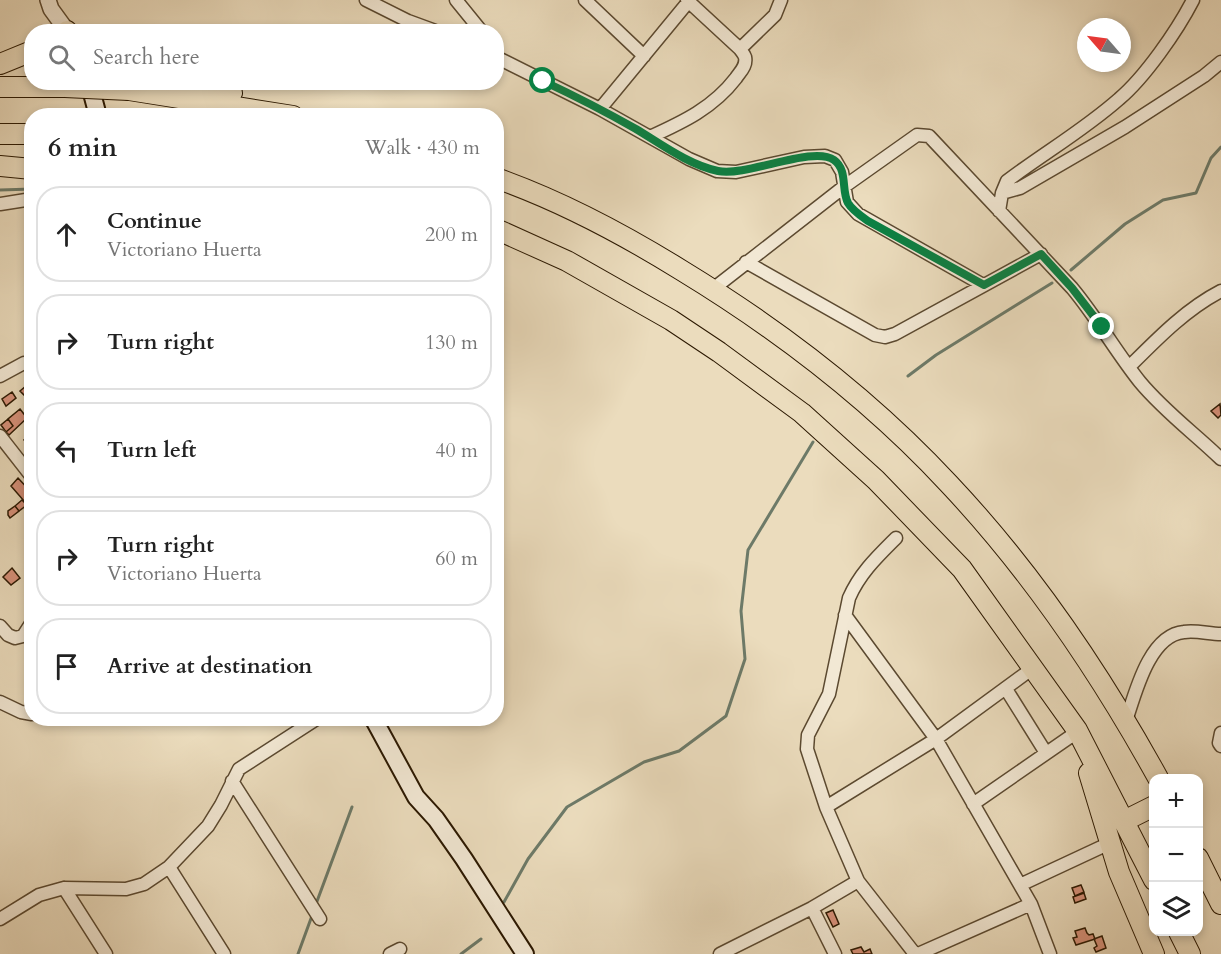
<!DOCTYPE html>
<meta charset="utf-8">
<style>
body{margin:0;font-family:Cardo,serif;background:#f6f6f6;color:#222}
.controls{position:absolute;right:18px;bottom:18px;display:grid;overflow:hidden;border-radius:12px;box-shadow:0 3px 9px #0003}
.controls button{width:54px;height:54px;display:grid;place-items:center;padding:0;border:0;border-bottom:2px solid #e0e0e0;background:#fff;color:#222;font:30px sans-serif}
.compass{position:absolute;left:1077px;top:18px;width:54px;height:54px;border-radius:50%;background:#fff;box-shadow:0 3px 9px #0003;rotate:298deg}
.stop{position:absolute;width:18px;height:18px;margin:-14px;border:4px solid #0b8043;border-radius:50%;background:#fff}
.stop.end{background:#0b8043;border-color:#fff;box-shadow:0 2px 6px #0008}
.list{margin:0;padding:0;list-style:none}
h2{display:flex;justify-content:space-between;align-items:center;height:78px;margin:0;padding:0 24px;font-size:26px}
h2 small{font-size:20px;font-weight:400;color:#767676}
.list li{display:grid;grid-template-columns:39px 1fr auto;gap:18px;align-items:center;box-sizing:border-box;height:96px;margin:0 12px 12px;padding:0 12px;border:2px solid #e0e0e0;border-radius:24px}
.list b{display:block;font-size:22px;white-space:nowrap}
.list p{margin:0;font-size:20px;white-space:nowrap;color:#767676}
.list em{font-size:20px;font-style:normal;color:#767676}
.icon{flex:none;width:33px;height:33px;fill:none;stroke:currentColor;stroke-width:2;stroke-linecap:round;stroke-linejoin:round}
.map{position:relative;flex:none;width:1221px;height:954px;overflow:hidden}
.search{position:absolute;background:#fff;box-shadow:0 3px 9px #0003;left:24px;top:24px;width:480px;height:66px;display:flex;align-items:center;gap:15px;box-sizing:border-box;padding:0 21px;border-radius:24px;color:#767676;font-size:22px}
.panel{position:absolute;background:#fff;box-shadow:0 3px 9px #0003;left:24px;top:108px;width:480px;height:618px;border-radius:24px}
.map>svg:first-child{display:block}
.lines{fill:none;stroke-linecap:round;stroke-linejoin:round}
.stream{stroke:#6d7a68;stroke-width:3}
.building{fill:#d9927b;stroke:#2b1801;stroke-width:1.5}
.minor-casing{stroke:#5b4930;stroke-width:15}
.tertiary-casing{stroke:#5b4930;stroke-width:18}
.secondary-casing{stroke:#2b1801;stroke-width:20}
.trunk-casing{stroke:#2b1801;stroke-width:22}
.minor{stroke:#f2e8d4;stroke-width:12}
.tertiary{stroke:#f2e8d4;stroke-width:15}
.secondary{stroke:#f2e8d4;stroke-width:16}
.trunk{stroke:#ebdcbd;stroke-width:20}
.trunk-bridge-casing{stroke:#2b1801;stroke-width:22;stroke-linecap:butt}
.trunk-bridge{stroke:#ebdcbd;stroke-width:20}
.route{stroke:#0b8043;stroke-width:8}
</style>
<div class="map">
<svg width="1221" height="954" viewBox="0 0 1221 954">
<rect width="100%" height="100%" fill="#ebdcbd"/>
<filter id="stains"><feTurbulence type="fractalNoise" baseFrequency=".00333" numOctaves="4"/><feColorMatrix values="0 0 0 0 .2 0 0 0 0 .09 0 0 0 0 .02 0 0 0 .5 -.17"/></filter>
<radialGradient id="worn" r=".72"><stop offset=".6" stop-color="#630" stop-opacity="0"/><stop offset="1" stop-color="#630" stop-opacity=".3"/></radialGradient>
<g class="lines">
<!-- stream -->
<path class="stream" d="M0,190L32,189
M1071,270L1125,224L1163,200L1196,193L1211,158L1221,147
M908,376L936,355L1052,283
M504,902L528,859L567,807L644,762L679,751L726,716L745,659L741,611L748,550L813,442
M316,904L352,807
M298,954L313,913
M461,954L481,939"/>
</g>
<!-- building -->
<path class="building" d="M26,386L32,392V396L28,399L20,391Z
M12,392L16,398L6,406L2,399Z
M1220,404L1221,415L1218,418L1211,411Z
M20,409L27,418L9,435L6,432L13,426L8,419Z
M8,419L13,426L6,432L1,425Z
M32,434V449H31L24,440Z
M18,478L32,493L24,501L11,486Z
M22,500L27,505L19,511L15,506Z
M15,506L19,511L10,518L8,515V511Z
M12,568L20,578L11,585L3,577Z
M1081,885L1084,892L1075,896L1072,888Z
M1084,893L1086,899L1075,903L1073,897Z
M833,910L839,924L833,927L826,913Z
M1085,928L1087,933L1089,935L1093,934L1095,939L1076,945L1073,938L1077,937L1075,931Z
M1102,936L1106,948L1096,952L1094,948L1097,946L1094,939Z
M861,947L864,952L870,949L872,954H853L851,950Z"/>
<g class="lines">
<!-- minor casing -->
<g class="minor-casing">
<path id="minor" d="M366,0L408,21L438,32
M456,0L482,32
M585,0L644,56
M740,49L775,15L781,0
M496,57L600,109L689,159L717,171L736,172L804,157L825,156L835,160L842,172L847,202L858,214L983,285
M600,109L689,1
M650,137C683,122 713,108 736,78C740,72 747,66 745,57C744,54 742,52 740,49L687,0
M1002,193L1020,188L1125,127L1204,76L1221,62
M0,204L32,199
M999,211L1002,193L1007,181C1044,153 1084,130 1119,99C1145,77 1177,31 1193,0
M746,262L875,335L885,337L895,334L1041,254
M713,289L845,186L917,135L929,136L1072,288C1097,318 1116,352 1140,382C1164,411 1194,433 1221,459
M1129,367C1157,339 1186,309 1221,291
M0,376L24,363L32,364
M0,436L32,477
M845,615L936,739L1031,904L1050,954
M0,626L8,635L15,638L23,636L32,622
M1006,689L1046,753
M0,702L21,712L32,714
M1126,721C1135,694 1149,635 1184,632C1196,630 1209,634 1221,634
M1221,733L1219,743L1221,746
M232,781L320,919
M973,804L1077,732
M826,807L936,739L1033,668
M169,867L224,954
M858,881L826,807L807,749L808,735L829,694L849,598C860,573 877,557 896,538
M1020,885L1110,843
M64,888L106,954
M812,908L835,954
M0,919L39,895L64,888L126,889L144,884L169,867L208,826L221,805L239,769L318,718
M390,954L400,949
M720,954L812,908L858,881L915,954
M918,954L1031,904"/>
</g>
<!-- tertiary casing -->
<g class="tertiary-casing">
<path id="tertiary" d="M48,0L51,9L67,31"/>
</g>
<!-- secondary casing -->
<g class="secondary-casing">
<path id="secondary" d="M89,82L98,116
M373,718L416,797L436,819L464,859L525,954"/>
</g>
<!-- trunk casing -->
<g class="trunk-casing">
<path id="trunk" d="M66,32L67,31
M0,64L32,51
M186,82L232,93
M0,87H65
M129,90L293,116
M0,134H32
M0,166L32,169
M496,178C561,201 623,234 681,270C778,329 872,401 949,484C1032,572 1100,673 1158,778
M496,229L567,261L671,320L719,352L802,413L876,480L962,569L1077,730L1154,880
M1089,773L1119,872L1154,954
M1124,821L1154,806
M1198,858L1221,904
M1179,932L1190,954"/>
</g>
<!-- minor -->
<use href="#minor" class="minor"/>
<!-- tertiary -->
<use href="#tertiary" class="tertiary"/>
<!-- secondary -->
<use href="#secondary" class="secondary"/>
<!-- trunk -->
<use href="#trunk" class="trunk"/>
<!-- trunk-bridge casing -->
<g class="trunk-bridge-casing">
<path id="trunk-bridge" d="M65,87L129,90"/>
</g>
<!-- trunk-bridge -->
<use href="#trunk-bridge" class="trunk-bridge"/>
</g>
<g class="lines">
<!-- route -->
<path class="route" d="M543,81C575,96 606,112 636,129C661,144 689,165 718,171C747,177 813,145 834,160C848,170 841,190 848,203C852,210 861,216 868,221L984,285L1041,254L1072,288L1102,327"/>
</g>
<rect width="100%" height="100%" filter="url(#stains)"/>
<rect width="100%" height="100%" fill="url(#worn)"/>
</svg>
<div class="controls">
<button>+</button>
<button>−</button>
<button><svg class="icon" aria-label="layers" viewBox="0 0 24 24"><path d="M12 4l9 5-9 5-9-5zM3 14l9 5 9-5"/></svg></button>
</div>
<svg class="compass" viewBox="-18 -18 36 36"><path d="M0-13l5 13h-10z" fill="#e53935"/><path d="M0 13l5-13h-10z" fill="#767676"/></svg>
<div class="stop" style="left:543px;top:81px"></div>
<div class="stop end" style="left:1102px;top:327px"></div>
<div class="search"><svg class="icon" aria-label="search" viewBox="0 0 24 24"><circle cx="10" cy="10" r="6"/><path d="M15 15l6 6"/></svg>Search here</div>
<section class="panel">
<h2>6 min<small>Walk · 430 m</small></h2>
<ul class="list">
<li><svg class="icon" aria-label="ahead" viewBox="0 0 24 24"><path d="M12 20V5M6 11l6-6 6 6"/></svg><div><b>Continue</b><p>Victoriano Huerta</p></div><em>200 m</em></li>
<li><svg class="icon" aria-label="right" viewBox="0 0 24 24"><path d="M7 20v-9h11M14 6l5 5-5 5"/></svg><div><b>Turn right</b></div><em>130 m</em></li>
<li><svg class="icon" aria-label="left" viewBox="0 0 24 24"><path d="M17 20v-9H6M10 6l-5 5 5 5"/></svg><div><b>Turn left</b></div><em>40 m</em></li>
<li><svg class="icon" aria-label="right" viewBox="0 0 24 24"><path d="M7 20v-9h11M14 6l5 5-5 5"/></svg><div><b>Turn right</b><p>Victoriano Huerta</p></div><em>60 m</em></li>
<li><svg class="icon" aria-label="arrive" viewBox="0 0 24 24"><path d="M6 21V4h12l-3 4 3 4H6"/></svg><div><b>Arrive at destination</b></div></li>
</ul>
</section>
</div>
